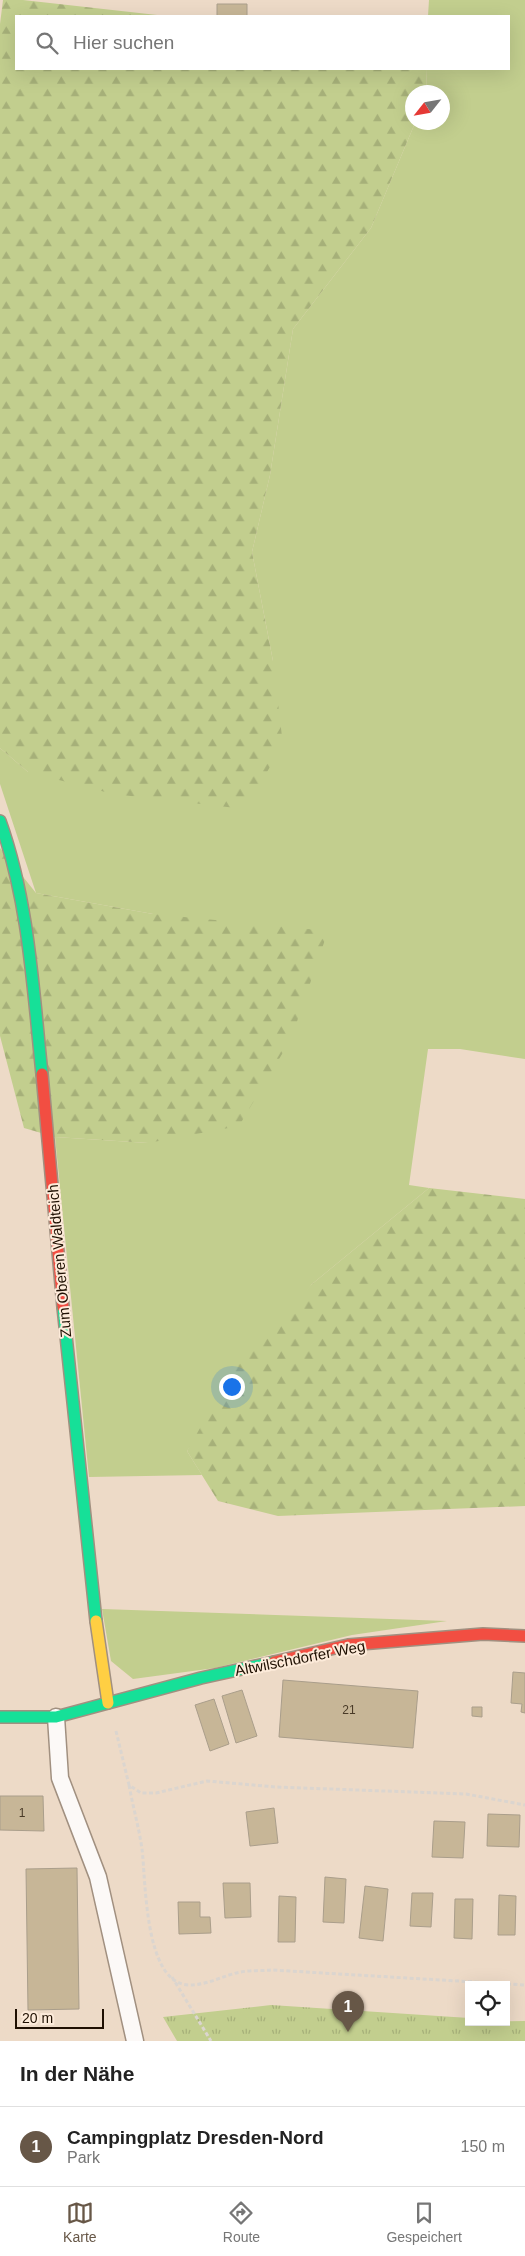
<!DOCTYPE html>
<html lang="de">
<meta charset="utf-8">
<style>
body{margin:0;font-family:Helvetica,sans-serif;background:#f2f2f2;color:#222}
.controls{position:absolute;right:15px;bottom:15px;display:grid;overflow:hidden;border-radius:0px;box-shadow:0 5px 20px #0002}
.controls button{width:45px;height:45px;display:grid;place-items:center;padding:0;border:0;border-bottom:1px solid #e0e0e0;background:#fff;color:#222;font:25px sans-serif}
.compass{position:absolute;left:405px;top:85px;width:45px;height:45px;border-radius:50%;background:#fff;box-shadow:0 5px 20px #0002;rotate:239deg}
.scale{position:absolute;left:15px;bottom:12px;width:89px;box-sizing:border-box;padding-left:5px;border:2px solid #1f1002;border-top:0;font-size:14px;line-height:18px;white-space:nowrap;color:#1f1002;-webkit-text-stroke:4px #fdebda;paint-order:stroke}
.you{position:absolute;left:231px;top:1386px;width:18px;height:18px;margin:-12px;border:4px solid #fff;border-radius:50%;background:#1a73e8;box-shadow:0 0 0 8px #1a73e833}
.badge{display:grid;place-items:center;width:32px;height:32px;border-radius:50%;background:#675747;color:#fff;font-size:16px;font-weight:700}
.pin{position:absolute;translate:-50% -41px;filter:drop-shadow(0 1px 2px #0008)}
.pin::after{content:'';position:absolute;top:26px;width:18px;height:15px;background:inherit;clip-path:polygon(0 0,100% 0,50% 100%)}
.list{margin:0;padding:0;list-style:none}
h2{display:flex;justify-content:space-between;align-items:center;height:65px;margin:0;padding:0 20px;font-size:21px}
h2 small{font-size:16px;font-weight:400;color:#767676}
.list li{display:grid;grid-template-columns:32px 1fr auto;gap:15px;align-items:center;box-sizing:border-box;height:80px;padding:0 20px;border-top:1px solid #e0e0e0}
.list b{display:block;font-size:19px;white-space:nowrap}
.list p{margin:0;font-size:16px;white-space:nowrap;color:#767676}
.list em{font-size:16px;font-style:normal;color:#767676}
.icon{flex:none;width:28px;height:28px;fill:none;stroke:currentColor;stroke-width:2;stroke-linecap:round;stroke-linejoin:round}
.map{position:relative;flex:none;width:525px;height:2041px;overflow:hidden}
.search{position:absolute;background:#fff;box-shadow:0 5px 20px #0002;left:15px;right:15px;top:15px;height:55px;display:flex;align-items:center;gap:12px;box-sizing:border-box;padding:0 18px;border-radius:0px;color:#767676;font-size:19px}
.sheet{height:145px;background:#fff}
nav{display:flex;justify-content:space-around;align-items:center;box-sizing:border-box;height:70px;border-top:1px solid #e0e0e0;background:#fff;font-size:14px;color:#767676}
nav a{display:grid;justify-items:center;gap:2px}
nav .on{color:#675747}
.map>svg:first-child{display:block}
.grass{fill:#c2ce8e}
.forest{fill:url(#forest-firs)}
.park{fill:url(#park-tufts)}
.building{fill:#c7b697;stroke:#aa9e8b}
.lines{fill:none;stroke-linecap:round;stroke-linejoin:round}
.lane-casing{stroke:#a19080;stroke-width:19}
.fast-casing{stroke:#a19080;stroke-width:14}
.slow-casing{stroke:#a19080;stroke-width:14}
.jam-casing{stroke:#a19080;stroke-width:14}
.path{stroke:#dbd5cf;stroke-width:3;stroke-dasharray:4 2.5;stroke-linecap:butt}
.lane{stroke:#fcf9f7;stroke-width:16}
.fast{stroke:#16e098;stroke-width:11}
.slow{stroke:#ffcf43;stroke-width:11}
.jam{stroke:#f24e42;stroke-width:11}
.labels{text-anchor:middle;dominant-baseline:central;stroke-width:4;stroke-linejoin:round;paint-order:stroke}
.number-label{font-size:12px;fill:#493a27}
.street-label{font-size:15px;fill:#1f1002;stroke:#fdebda}
</style>
<div class="map">
<svg width="525" height="2041" viewBox="0 0 525 2041">
<defs>
<pattern id="forest-firs" width="22" height="20" patternUnits="userSpaceOnUse" patternTransform="scale(1.25)"><rect width="22" height="20" fill="#c2ce8e"/><path d="M5 1l3.5 6h-7zM16 11l3.5 6h-7z" fill="#a6b079"/></pattern>
<pattern id="park-tufts" width="24" height="20" patternUnits="userSpaceOnUse" patternTransform="scale(1.25)"><rect width="24" height="20" fill="#c2ce8e"/><path d="M3 7l-1-3M5 7V3M7 7l1-3M15 17l-1-3M17 17v-4M19 17l1-3" fill="none" stroke="#a6b079"/></pattern>
</defs>
<rect width="100%" height="100%" fill="#eddac7"/>
<!-- grass -->
<path class="grass" d="M429,0H525V1059L460,1049H428L409,1185L429,1188L312,1284L187,1451L202,1475L89,1477L55,1137L148,1143L153,914L36,893L0,784V748L28,772L273,661L252,552L270,475L293,329L371,228L415,123L442,122V92H427L426,69H509V16H428Z
M102,1609L447,1621L352,1635L215,1668L133,1679L111,1661Z"/>
<!-- forest -->
<path class="forest" d="M3,0H23L166,16H16V69H426L427,92H412V122L415,123L371,228L293,329L270,475L252,552L273,661L283,745L245,809L113,794L28,772L0,748V24Z
M0,848L36,893L153,914L328,931L291,1039L239,1126L148,1143L55,1137L24,1128L0,1036Z
M429,1188L525,1199V1506L278,1516L218,1501L187,1451L233,1370L312,1284Z"/>
<!-- park -->
<path class="park" d="M271,2005L469,2018V2022L525,2021V2041H177L163,2017Z"/>
<!-- building -->
<path class="building" d="M217,4H247V16H217Z
M513,1672L525,1673V1713L521,1712L522,1704L511,1703Z
M283,1680L418,1691L413,1748L279,1737Z
M242,1690L257,1736L236,1743L222,1696Z
M214,1699L229,1744L210,1751L195,1705Z
M472,1707H482V1717L472,1716Z
M0,1796H43L44,1831L0,1830Z
M274,1808L278,1843L250,1846L246,1812Z
M488,1814L520,1815L519,1847L487,1846Z
M434,1821L465,1822L463,1858L432,1857Z
M77,1868L79,2009L28,2010L26,1869Z
M325,1877L346,1879L344,1923L323,1922Z
M223,1883H250L251,1917L225,1918Z
M365,1886L388,1889L383,1941L359,1938Z
M412,1893H433L431,1927L410,1926Z
M499,1895L516,1896L515,1935H498Z
M279,1896L296,1897L295,1942H278Z
M455,1899H473L472,1939L454,1938Z
M178,1902H200V1917H210L211,1933L179,1934Z"/>
<g class="lines">
<!-- lane casing -->
<g class="lane-casing">
<path id="lane" d="M56,1717L60,1778L98,1877L135,2041"/>
</g>
<!-- fast casing -->
<g class="fast-casing">
<path id="fast" d="M0,821C29,902 33,989 42,1074
M63,1307L96,1621
M0,1717H56L201,1678L274,1662"/>
</g>
<!-- slow casing -->
<g class="slow-casing">
<path id="slow" d="M96,1621L108,1703"/>
</g>
<!-- jam casing -->
<g class="jam-casing">
<path id="jam" d="M42,1074L63,1307
M274,1662L348,1645L483,1634L525,1636"/>
</g>
<!-- path -->
<path class="path" d="M116,1731L129,1785L141,1793H156L207,1781L276,1787L466,1794L525,1805
M129,1785C133,1807 139,1828 142,1849C146,1881 144,1984 189,1985C208,1985 224,1975 241,1972C251,1970 262,1971 272,1970L525,1985
M172,1977L211,2041"/>
<!-- lane -->
<use href="#lane" class="lane"/>
<!-- fast -->
<use href="#fast" class="fast"/>
<!-- slow -->
<use href="#slow" class="slow"/>
<!-- jam -->
<use href="#jam" class="jam"/>
</g>
<g class="labels">
<!-- number labels -->
<g class="number-label">
<text x="349" y="1710">21</text>
<text x="22" y="1813">1</text>
</g>
<!-- street labels -->
<g class="street-label">
<text transform="translate(59 1261) rotate(-95)">Zum Oberen Waldteich</text>
<text transform="translate(300 1658) rotate(-11)">Altwilschdorfer Weg</text>
</g>
</g>
</svg>
<div class="controls">
<button><svg class="icon" aria-label="locate" viewBox="0 0 24 24"><circle cx="12" cy="12" r="6"/><path d="M12 2v4M12 18v4M2 12h4M18 12h4"/></svg></button>
</div>
<svg class="compass" viewBox="-18 -18 36 36"><path d="M0-13l5 13h-10z" fill="#e53935"/><path d="M0 13l5-13h-10z" fill="#767676"/></svg>
<div class="scale">20 m</div>
<div class="you"></div>
<div class="pin badge" style="left:348px;top:2032px">1</div>
<div class="search"><svg class="icon" aria-label="search" viewBox="0 0 24 24"><circle cx="10" cy="10" r="6"/><path d="M15 15l6 6"/></svg>Hier suchen</div>
</div>
<section class="sheet">
<h2>In der Nähe<small></small></h2>
<ul class="list">
<li><span class="badge">1</span><div><b>Campingplatz Dresden-Nord</b><p>Park</p></div><em>150 m</em></li>
</ul>
</section>
<nav>
<a class="on"><svg class="icon" aria-label="map" viewBox="0 0 24 24"><path d="M3 6l6-2 6 2 6-2v14l-6 2-6-2-6 2zM9 4v14M15 6v14"/></svg>Karte</a>
<a><svg class="icon" aria-label="directions" viewBox="0 0 24 24"><path d="M12 3l9 9-9 9-9-9zM9 14v-3h6M13 9l2 2-2 2"/></svg>Route</a>
<a><svg class="icon" aria-label="saved" viewBox="0 0 24 24"><path d="M7 4h10v16l-5-4-5 4z"/></svg>Gespeichert</a>
</nav>
